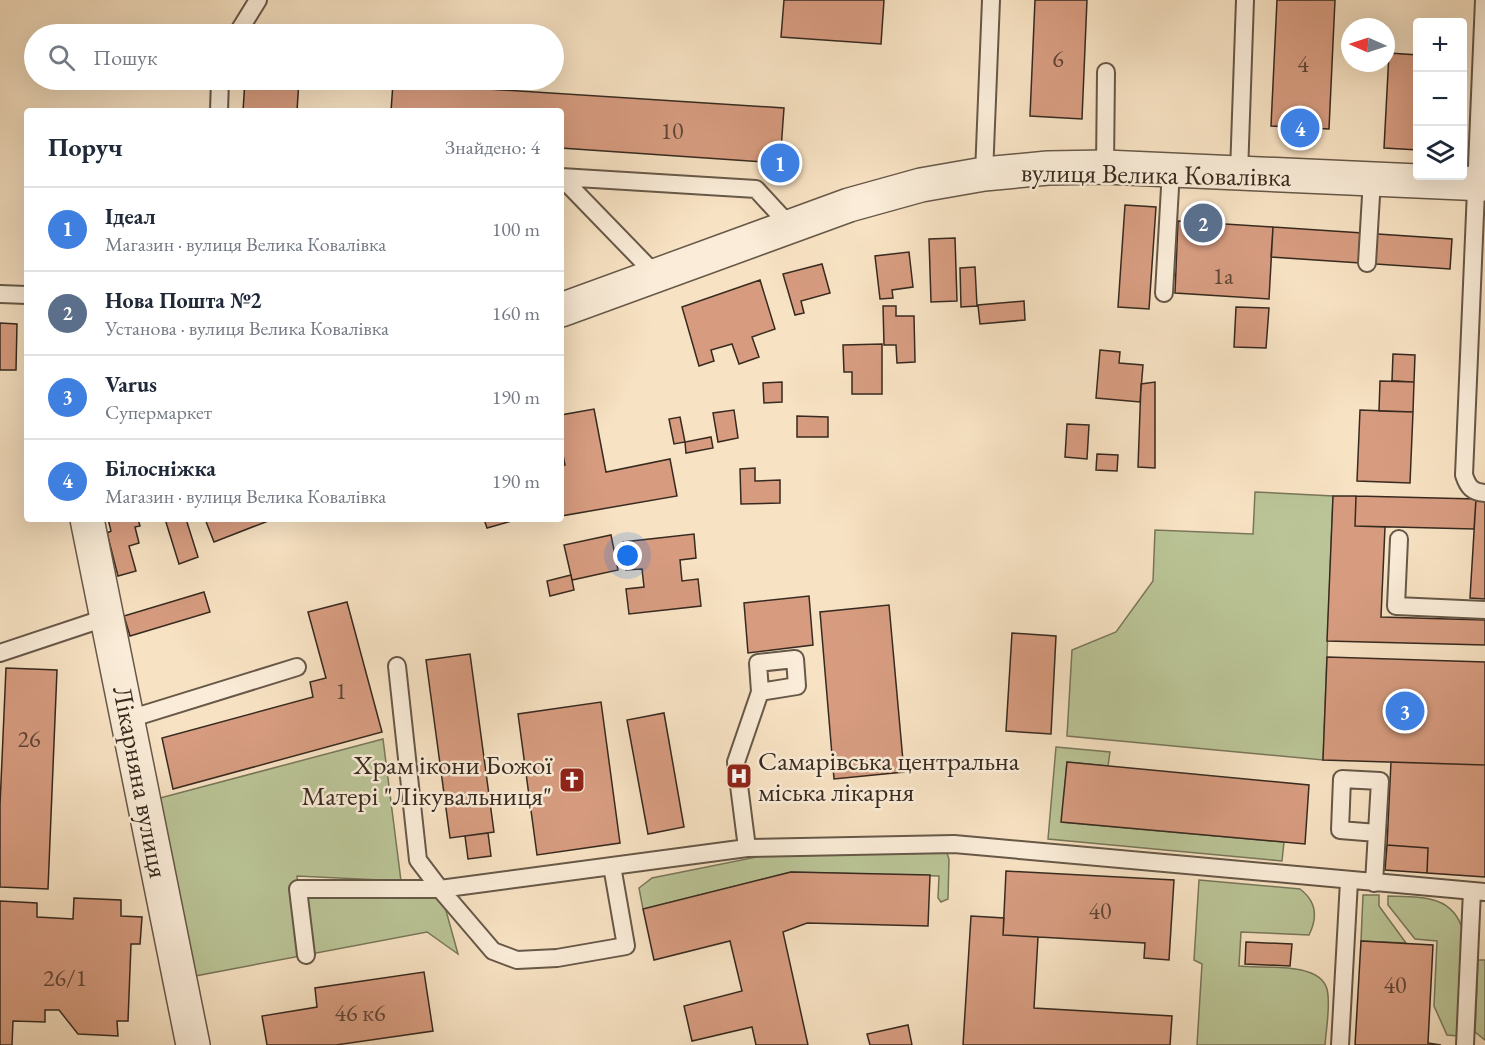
<!DOCTYPE html>
<html lang="uk">
<meta charset="utf-8">
<style>
body{margin:0;font-family:"EB Garamond",serif;background:#f6f6f7;color:#1f2937}
.controls{position:absolute;right:18px;top:18px;display:grid;overflow:hidden;border-radius:6px;box-shadow:0 6px 24px #0002}
.controls button{width:54px;height:54px;display:grid;place-items:center;padding:0;border:0;border-bottom:2px solid #e0e1e3;background:#fff;color:#1f2937;font:30px sans-serif}
.compass{position:absolute;left:1341px;top:18px;width:54px;height:54px;border-radius:50%;background:#fff;box-shadow:0 6px 24px #0002;rotate:273deg}
.you{position:absolute;left:628px;top:556px;width:21px;height:21px;margin:-15px;border:4px solid #fff;border-radius:50%;background:#1a73e8;box-shadow:0 0 0 9px #1a73e833}
.badge{display:grid;place-items:center;width:39px;height:39px;border-radius:50%;background:#d93025;color:#fff;font-size:20px;font-weight:700}
.pin{position:absolute;translate:-50% -50%;border:3px solid #fff;box-shadow:0 2px 6px #0006}
.list{margin:0;padding:0;list-style:none}
h2{display:flex;justify-content:space-between;align-items:center;height:78px;margin:0;padding:0 24px;font-size:26px}
h2 small{font-size:20px;font-weight:400;color:#747a83}
.list li{display:grid;grid-template-columns:39px 1fr auto;gap:18px;align-items:center;box-sizing:border-box;height:84px;padding:0 24px;border-top:2px solid #e0e1e3}
.list b{display:block;font-size:22px;white-space:nowrap}
.list p{margin:0;font-size:20px;white-space:nowrap;color:#747a83}
.list em{font-size:20px;font-style:normal;color:#747a83}
.icon{flex:none;width:33px;height:33px;fill:none;stroke:currentColor;stroke-width:2;stroke-linecap:round;stroke-linejoin:round}
.map{position:relative;flex:none;width:1485px;height:1045px;overflow:hidden}
.search{position:absolute;background:#fff;box-shadow:0 6px 24px #0002;left:24px;top:24px;width:540px;height:66px;display:flex;align-items:center;gap:15px;box-sizing:border-box;padding:0 21px;border-radius:33px;color:#747a83;font-size:22px}
.panel{position:absolute;background:#fff;box-shadow:0 6px 24px #0002;left:24px;top:108px;width:540px;height:414px;border-radius:6px}
.map>svg:first-child{display:block}
.green{fill:#bac496;stroke:#78775a;stroke-width:1.5}
.building{fill:#d79c80;stroke:#372a1f;stroke-width:1.5}
.lines{fill:none;stroke-linecap:round;stroke-linejoin:round}
.service-casing{stroke:#675848;stroke-width:20}
.minor-casing{stroke:#675848;stroke-width:36}
.service{stroke:#faecd8;stroke-width:16}
.minor{stroke:#faecd8;stroke-width:33}
.labels{text-anchor:middle;dominant-baseline:central;stroke-width:5;stroke-linejoin:round;paint-order:stroke}
.number-label{font-size:24px;fill:#5f4637}
.street-label{font-size:27px;fill:#372a1f;stroke:#faecd8}
.poi-label{font-size:27px;fill:#372a1f;stroke:#faecd8;text-anchor:start}
</style>
<div class="map">
<svg width="1485" height="1045" viewBox="0 0 1485 1045">
<rect width="100%" height="100%" fill="#f7e2c3"/>
<filter id="stains"><feTurbulence type="fractalNoise" baseFrequency=".00333" numOctaves="4"/><feColorMatrix values="0 0 0 0 .2 0 0 0 0 .09 0 0 0 0 .02 0 0 0 .5 -.17"/></filter>
<radialGradient id="worn" r=".72"><stop offset=".6" stop-color="#630" stop-opacity="0"/><stop offset="1" stop-color="#630" stop-opacity=".3"/></radialGradient>
<!-- green -->
<path class="green" d="M1255,492L1333,496L1323,760L1067,736L1072,650L1116,632L1153,581L1155,530L1253,534Z
M383,739L401,881L297,876L298,889H440L458,954L427,932L195,976L160,798Z
M1056,747L1110,752L1108,766L1067,762L1062,822L1284,842L1282,861L1048,839Z
M787,851L947,853L949,859L948,899L941,902L938,898L939,876L791,872L643,909L639,888L652,878Z
M1199,880L1300,889C1316,901 1318,917 1309,935L1241,932L1239,966C1262,969 1319,961 1327,989C1331,1005 1326,1029 1325,1045H1197L1202,964L1194,960Z
M1363,895H1379V906L1406,943L1361,941Z
M1388,896C1420,897 1453,894 1463,931L1458,1036L1447,1035L1434,1006L1437,941L1415,939L1388,905Z
M1478,960H1485V1040L1475,1032Z"/>
<!-- building -->
<path class="building" d="M784,0H884L881,44L781,37Z
M1035,0H1087L1082,119L1030,116Z
M1277,0H1335L1329,129L1271,126Z
M1389,53L1418,55V150L1384,148Z
M245,80H299L297,111H243Z
M393,83L784,108L780,163L561,148V111H391Z
M1125,205L1156,207L1149,309L1118,307Z
M1178,221L1273,227L1269,299L1175,293Z
M1273,227L1452,239L1450,269L1271,257Z
M955,238L957,301L931,302L929,239Z
M909,252L913,287L892,290L893,298L880,299L875,256Z
M822,264L830,293L801,301L804,313L795,315L783,274Z
M975,267L977,306L961,307L960,268Z
M760,280L775,329L752,337L759,357L739,364L732,344L711,350L714,361L699,366L682,307Z
M1024,301L1025,320L980,324L978,305Z
M883,306H896V316H914L915,362L897,363L896,345H884Z
M1236,307L1269,308L1266,348L1234,347Z
M0,323L17,324L16,370H0Z
M882,344V394H852V372H844L843,345Z
M1100,350L1120,352L1119,363L1143,365L1140,402L1096,398Z
M1393,354L1415,355L1414,382L1392,381Z
M1380,381L1414,382L1413,412L1379,411Z
M782,382V402L764,403L763,383Z
M1155,382V468L1138,467L1141,384Z
M594,409L606,472L670,459L677,496L561,516V465H565L561,445V415Z
M734,410L738,438L718,442L713,413Z
M1360,410L1413,412L1410,483L1357,481Z
M797,416L828,417V437H797Z
M680,417L685,442L674,444L669,419Z
M1067,424L1089,425L1087,459L1065,457Z
M711,437L713,448L686,453L685,442Z
M1097,454L1118,455L1117,471L1096,470Z
M755,468V481L780,480V503L741,504L740,469Z
M1333,496H1356L1355,526L1385,527L1381,617L1485,620V645L1327,641Z
M1356,496L1476,499L1474,529L1355,526Z
M1476,499H1485V599L1470,598Z
M108,519H138L140,526L135,527L139,543L129,546L136,571L118,576L107,533L111,531Z
M165,519H186L198,557L179,564Z
M205,519H267L268,521L214,542Z
M484,519H519L487,528Z
M694,534L696,558L680,560L682,581L698,579L701,606L629,614L626,589L644,587L642,569L626,570L623,542Z
M611,535L618,570L572,580L564,545Z
M571,575L574,590L550,596L547,581Z
M204,592L210,612L130,636L124,616Z
M809,596L813,645L748,653L744,603Z
M347,602L382,732L173,789L162,738L313,697L310,682L326,678L308,612Z
M889,605L904,772L834,779L820,612Z
M1012,633L1056,636L1051,734L1006,731Z
M470,654L494,832L450,838L426,660Z
M1327,657L1485,662V765L1323,760Z
M6,668L57,670L48,889L0,887V805Z
M601,702L620,843L537,855L518,714Z
M664,713L684,827L648,834L627,720Z
M1067,762L1309,785L1305,844L1061,822Z
M1391,762L1485,765V877L1427,873L1428,848L1387,845Z
M488,833L491,856L468,859L465,836Z
M1387,845L1428,848L1427,873L1385,870Z
M1006,871L1174,880L1169,960L1144,958L1145,943L1003,935Z
M791,872L930,875L928,926L807,923L783,932L808,1045H756L752,1027L692,1041L684,1006L742,991L730,941L654,960L643,909Z
M74,898L121,900V916L142,917L140,944H131L128,1021H117L118,1036L78,1034L59,1010H45V1022L13,1021L12,1045H0V901L37,903V917L73,919Z
M971,916L1004,918L1003,935L1038,937L1034,1008L1172,1016L1170,1045H963Z
M1361,941L1433,945L1428,1043L1441,1045H1355Z
M1246,942L1292,944L1290,966L1245,964Z
M424,972L433,1031L336,1045H267L262,1016L317,1007L315,988Z
M908,1025L912,1045H870L867,1034Z"/>
<g class="lines">
<!-- service casing -->
<g class="service-casing">
<path id="service" d="M1484,0L1464,475C1468,487 1472,492 1485,493
M237,34L258,0
M219,111L220,80
M1105,167L1106,72
M1239,173L1245,0
M984,174L991,0
M561,177L756,189L790,226
M561,177L656,275
M1367,263L1372,179
M1164,293L1171,170
M0,294L27,295
M1399,539L1396,606L1485,610
M0,653L108,617
M397,666L418,860L440,889L493,951L517,960L557,958L626,946L612,866
M129,719L297,667
M747,848L736,762L760,692L758,663L795,659L797,686L760,692
M1374,883L1380,781L1342,779L1340,830L1377,833
M306,955L298,889H440L747,848L954,844L1485,892
M1340,1045L1349,881
M1465,1045L1472,891"/>
</g>
<!-- minor casing -->
<g class="minor-casing">
<path id="minor" d="M561,310L849,205L921,185L984,174L1048,168L1105,167L1485,184
M87,519L193,1045"/>
</g>
<!-- service -->
<use href="#service" class="service"/>
<!-- minor -->
<use href="#minor" class="minor"/>
</g>
<!-- icons -->
<defs>
<g id="hospital-square" transform="scale(1.35)"><rect x="-9" y="-9" width="18" height="18" rx="4" fill="#8f2418" stroke="#faecd8"/><path d="M-5-5h3v3.5h4V-5h3V5h-3V1.5h-4V5h-3Z" fill="#fff"/></g>
<g id="church-square" transform="scale(1.35)"><rect x="-9" y="-9" width="18" height="18" rx="4" fill="#8f2418" stroke="#faecd8"/><path d="M-1.2-6h2.4v3.5h3.3v2.4h-3.3V6h-2.4V-.1h-3.3v-2.4h3.3Z" fill="#fff"/></g>
</defs>
<g fill-rule="evenodd">
<use href="#hospital-square" x="739" y="776"/>
<use href="#church-square" x="572" y="780"/>
</g>
<g class="labels">
<!-- number labels -->
<g class="number-label">
<text x="1058" y="58">6</text>
<text x="1303" y="63">4</text>
<text x="672" y="130">10</text>
<text x="1223" y="275">1а</text>
<text x="341" y="690">1</text>
<text x="29" y="738">26</text>
<text x="1100" y="910">40</text>
<text x="65" y="977">26/1</text>
<text x="1395" y="984">40</text>
<text x="360" y="1012">46 к6</text>
</g>
<!-- street labels -->
<g class="street-label">
<text transform="translate(1156 174) rotate(1)">вулиця Велика Ковалівка</text>
<text transform="translate(141 782) rotate(79)">Лікарняна вулиця</text>
</g>
<!-- poi labels -->
<g class="poi-label">
<text x="758" y="760">Самарівська центральна<tspan x="758" dy="31">міська лікарня</tspan></text>
<text x="552" y="764" text-anchor="end">Храм ікони Божої<tspan x="552" dy="31">Матері "Лікувальниця"</tspan></text>
</g>
</g>
<rect width="100%" height="100%" filter="url(#stains)"/>
<rect width="100%" height="100%" fill="url(#worn)"/>
</svg>
<div class="controls">
<button>+</button>
<button>−</button>
<button><svg class="icon" aria-label="layers" viewBox="0 0 24 24"><path d="M12 4l9 5-9 5-9-5zM3 14l9 5 9-5"/></svg></button>
</div>
<svg class="compass" viewBox="-18 -18 36 36"><path d="M0-13l5 13h-10z" fill="#e53935"/><path d="M0 13l5-13h-10z" fill="#747a83"/></svg>
<div class="you"></div>
<div class="pin badge" style="left:780px;top:163px;background:#3f7fe0">1</div>
<div class="pin badge" style="left:1203px;top:223px;background:#5c6f8a">2</div>
<div class="pin badge" style="left:1405px;top:711px;background:#3f7fe0">3</div>
<div class="pin badge" style="left:1300px;top:128px;background:#3f7fe0">4</div>
<div class="search"><svg class="icon" aria-label="search" viewBox="0 0 24 24"><circle cx="10" cy="10" r="6"/><path d="M15 15l6 6"/></svg>Пошук</div>
<section class="panel">
<h2>Поруч<small>Знайдено: 4</small></h2>
<ul class="list">
<li><span class="badge" style="background:#3f7fe0">1</span><div><b>Ідеал</b><p>Магазин · вулиця Велика Ковалівка</p></div><em>100 m</em></li>
<li><span class="badge" style="background:#5c6f8a">2</span><div><b>Нова Пошта №2</b><p>Установа · вулиця Велика Ковалівка</p></div><em>160 m</em></li>
<li><span class="badge" style="background:#3f7fe0">3</span><div><b>Varus</b><p>Супермаркет</p></div><em>190 m</em></li>
<li><span class="badge" style="background:#3f7fe0">4</span><div><b>Білосніжка</b><p>Магазин · вулиця Велика Ковалівка</p></div><em>190 m</em></li>
</ul>
</section>
</div>
